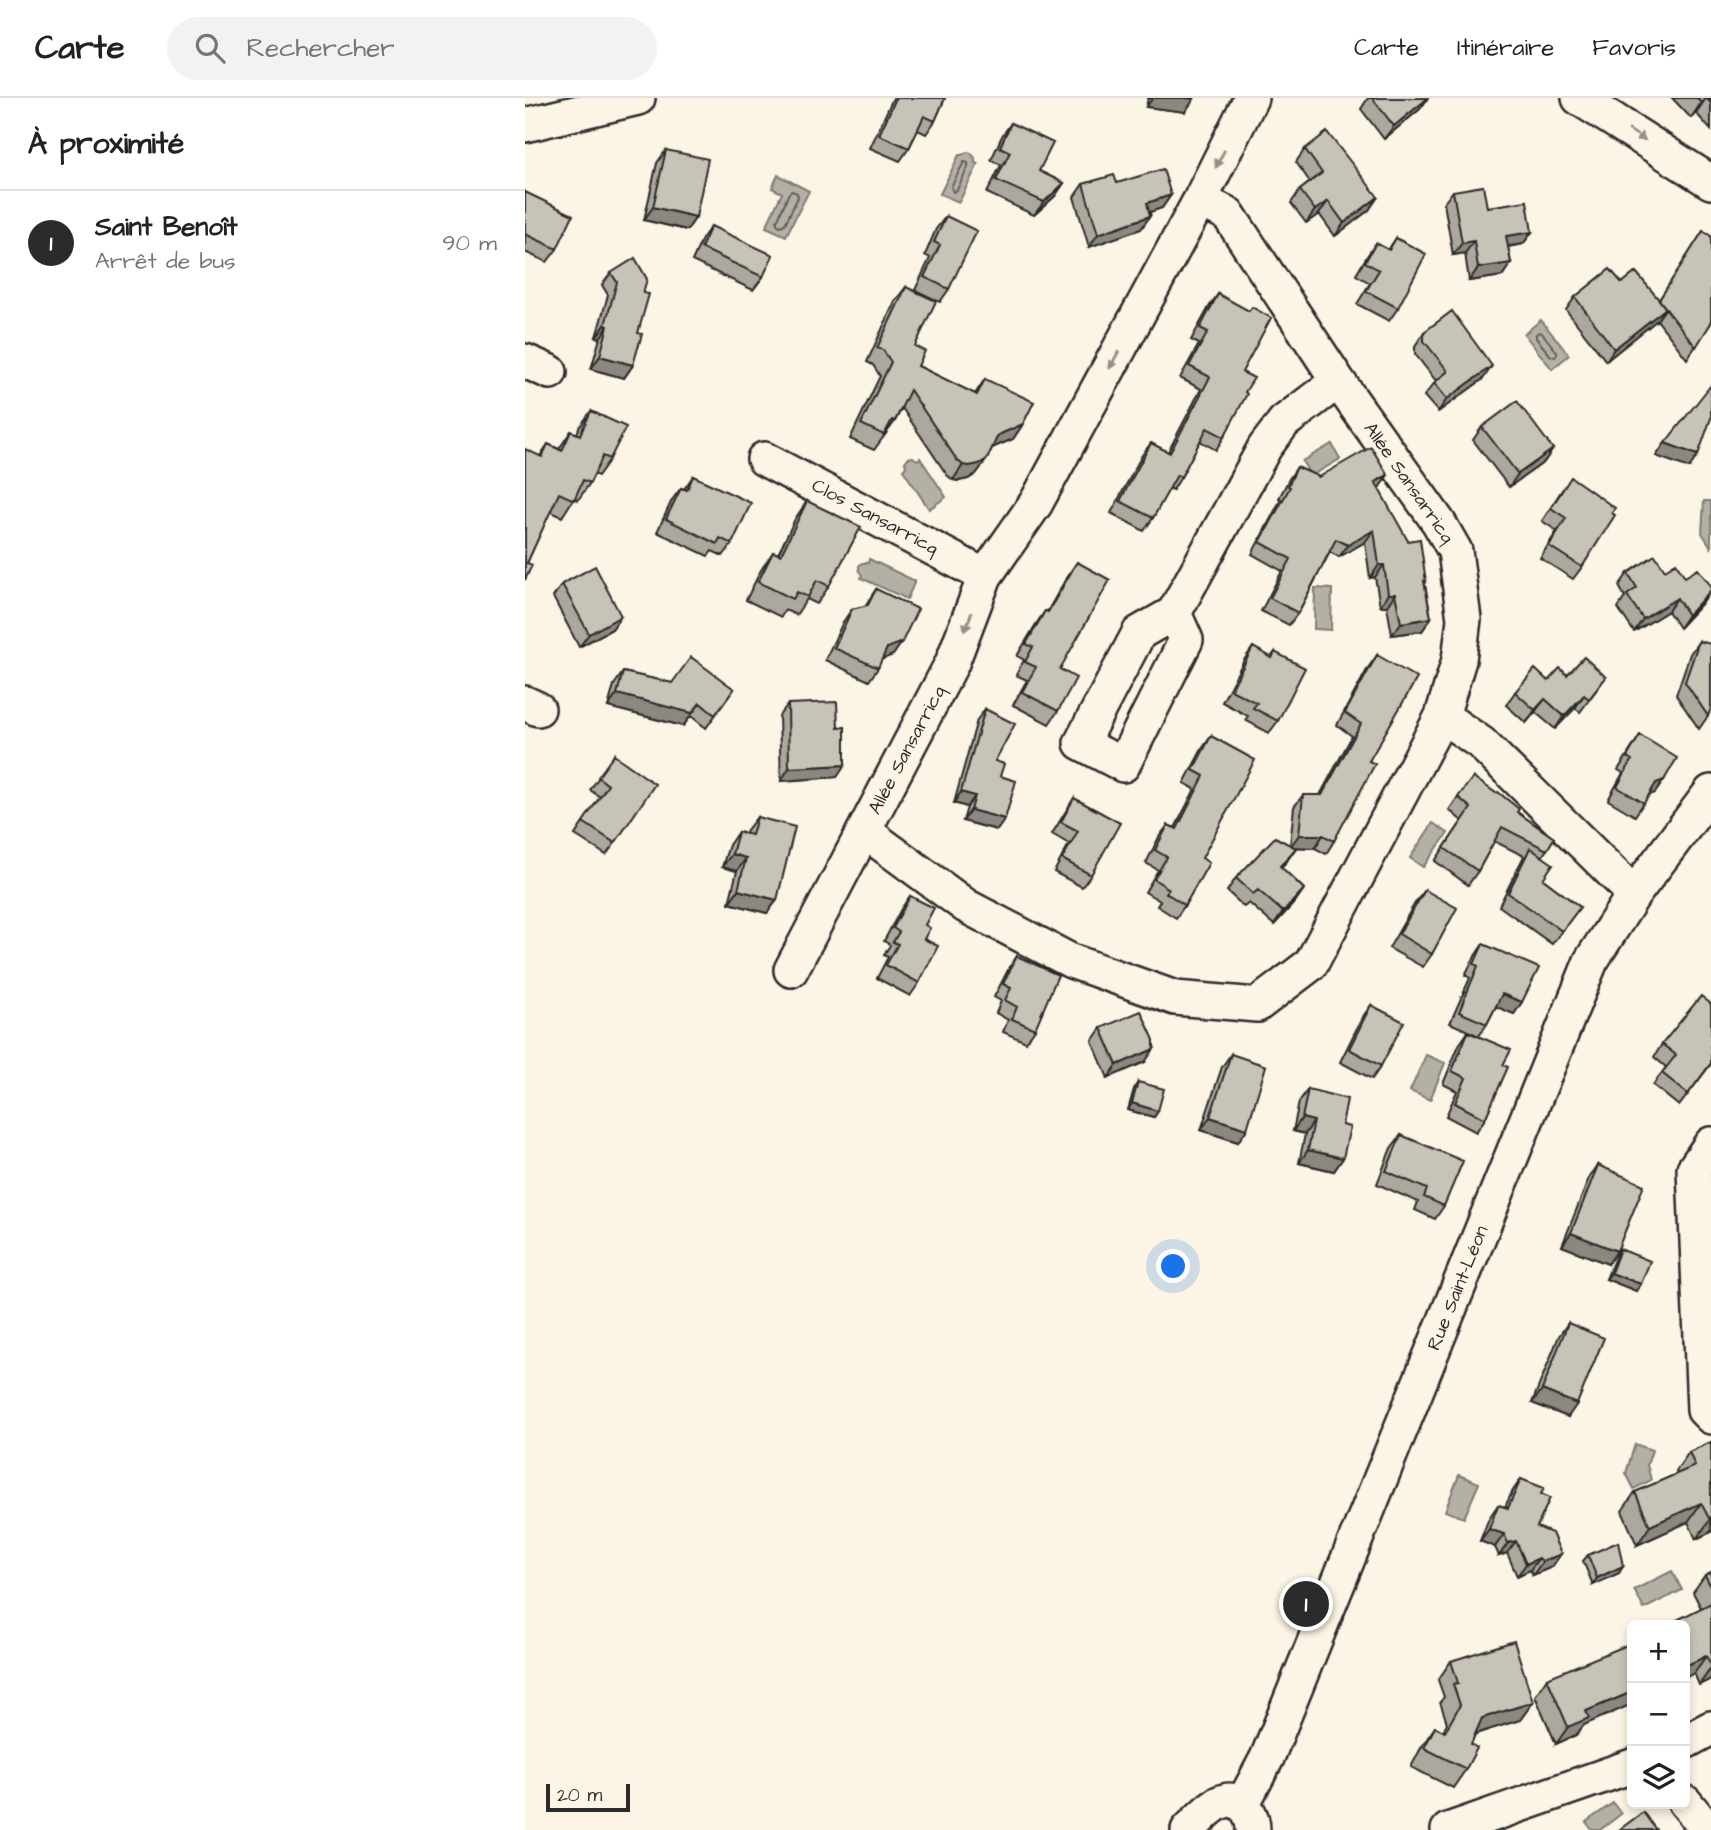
<!DOCTYPE html>
<html lang="fr">
<meta charset="utf-8">
<style>
body{margin:0;font-family:"Architects Daughter",sans-serif;background:#f2f2f2;color:#222}
.controls{position:absolute;right:21px;bottom:21px;display:grid;overflow:hidden;border-radius:10px;box-shadow:0 4px 10px #0003}
.controls button{width:63px;height:63px;display:grid;place-items:center;padding:0;border:0;border-bottom:2px solid #e0e0e0;background:#fff;color:#222;font:35px sans-serif}
.scale{position:absolute;left:21px;bottom:18px;width:84px;box-sizing:border-box;padding-left:7px;border:4px solid #2b2b2b;border-top:0;font-size:19px;line-height:24px;white-space:nowrap;color:#2b2b2b;-webkit-text-stroke:5px #fcf5e5;paint-order:stroke}
.you{position:absolute;left:649px;top:1169px;width:24px;height:24px;margin:-18px;border:5px solid #fff;border-radius:50%;background:#1a73e8;box-shadow:0 0 0 10px #1a73e833}
.badge{display:grid;place-items:center;width:46px;height:46px;border-radius:50%;background:#2b2b2b;color:#fff;font-size:23px;font-weight:700}
.pin{position:absolute;translate:-50% -50%;border:4px solid #fff;box-shadow:0 2px 7px #0006}
.list{margin:0;padding:0;list-style:none}
h2{display:flex;justify-content:space-between;align-items:center;height:91px;margin:0;padding:0 28px;font-size:30px}
h2 small{font-size:23px;font-weight:400;color:#767676}
.list li{display:grid;grid-template-columns:46px 1fr auto;gap:21px;align-items:center;box-sizing:border-box;height:105px;padding:0 28px;border-top:2px solid #e0e0e0}
.list b{display:block;font-size:26px;white-space:nowrap}
.list p{margin:0;font-size:23px;white-space:nowrap;color:#767676}
.list em{font-size:23px;font-style:normal;color:#767676}
.icon{flex:none;width:38px;height:38px;fill:none;stroke:currentColor;stroke-width:2;stroke-linecap:round;stroke-linejoin:round}
.map{position:relative;flex:none;width:1186px;height:1732px;overflow:hidden}
header{display:flex;align-items:center;gap:42px;box-sizing:border-box;height:98px;padding:0 35px;background:#fff;border-bottom:2px solid #e0e0e0}
header strong{font-size:33px}
nav{display:flex;gap:38px;margin-inline-start:auto;font-size:24px}
.search{width:490px;height:63px;background:#f2f2f2;display:flex;align-items:center;gap:18px;box-sizing:border-box;padding:0 24px;border-radius:38px;color:#767676;font-size:26px}
main{display:flex}
aside{flex:1;background:#fff}
.map>svg:first-child{display:block}
.water{fill:#b4b0a5;stroke:#7d7b74;stroke-width:2}
.lines{fill:none;stroke-linecap:round;stroke-linejoin:round}
.shore{stroke:#62605c;stroke-width:2}
.street-casing{stroke:#2b2b2b;stroke-width:38}
.street{stroke:#fcf5e5;stroke-width:33}
.wall{fill:#aca89d;stroke:#2b2b2b;stroke-width:2}
.shaded-wall{fill:#8c8880;stroke:#2b2b2b;stroke-width:2}
.building{fill:#c8c3b7;stroke:#2b2b2b;stroke-width:2}
.oneway{fill:#949088}
.labels{text-anchor:middle;dominant-baseline:central;stroke-width:6;stroke-linejoin:round;paint-order:stroke}
.street-label{font-size:19px;fill:#2b2b2b;stroke:#fcf5e5}
</style>
<header>
<strong>Carte</strong>
<div class="search"><svg class="icon" aria-label="search" viewBox="0 0 24 24"><circle cx="10" cy="10" r="6"/><path d="M15 15l6 6"/></svg>Rechercher</div>
<nav><a>Carte</a><a>Itinéraire</a><a>Favoris</a></nav>
</header>
<main>
<aside>
<h2>À proximité<small></small></h2>
<ul class="list">
<li><span class="badge">1</span><div><b>Saint Benoît</b><p>Arrêt de bus</p></div><em>90 m</em></li>
</ul>
</aside>
<div class="map">
<svg width="1186" height="1732" viewBox="0 0 1186 1732">
<rect width="100%" height="100%" fill="#fcf5e5"/>
<filter id="ink" filterUnits="userSpaceOnUse"><feTurbulence type="fractalNoise" baseFrequency=".0143" numOctaves="2"/><feDisplacementMap in="SourceGraphic" scale="14" xChannelSelector="R" yChannelSelector="G"/><feConvolveMatrix kernelMatrix="1 2 1 2 8 2 1 2 1" color-interpolation-filters="sRGB"/></filter>
<g filter="url(#ink)">
<!-- water -->
<path class="water" d="M442,54L446,55L450,60V65L453,66L434,104L415,96L434,57H437Z
M253,77L284,93L261,138L241,129L257,95L247,90Z
M1016,222L1044,257L1027,271L999,236Z
M807,346L815,361L786,378L777,363Z
M388,359L392,362L395,360L421,399L404,411L378,372L381,369L380,364L383,360Z
M1179,403H1186V449L1177,435Z
M344,461L390,483L382,501L336,480L337,477L334,473V468L337,465H343Z
M790,490L807,491L806,532L789,531Z
M908,725L923,735L898,769L885,760Z
M901,957L920,965L905,1002L885,993Z
M1110,1346L1127,1352L1122,1367L1126,1382L1109,1391L1101,1375Z
M934,1377L954,1385L939,1420L920,1413Z
M1147,1473L1157,1492L1119,1511L1109,1492Z
M1088,1705L1096,1716L1075,1732H1067L1061,1724Z"/>
<g class="lines">
<!-- shore -->
<path class="shore" d="M439,64L443,65V69L432,92L428,94L426,89Z
M267,93L272,95L273,99L260,126L255,128L252,126V123L264,95Z
M1014,234L1017,235L1032,254V256L1030,259L1026,258L1011,240V236Z"/>
<!-- street casing -->
<g class="street-casing">
<path id="street" d="M1054,0L1186,84
M0,27L113,0
M0,263L25,274
M239,361L460,478
M649,515L661,542L598,667L556,645L614,535L649,515L740,349L759,324L813,283
M0,605L13,611
M917,618L956,645L1109,796
M339,733L441,808L546,863L650,900L732,907L786,866L917,618L934,562L939,521L930,453L914,425L813,283L703,116L675,102
M266,872L427,565L460,478L511,405L675,102L726,0
M1186,1046L1169,1071L1179,1312L1186,1319
M1160,1644L1186,1630
M1160,1704L1183,1732
M717,1707L742,1660L1066,863L1109,796L1186,694
M663,1732C677,1719 697,1691 718,1707C725,1714 728,1722 728,1732
M923,1732L1107,1668"/>
</g>
<!-- street -->
<use href="#street" class="street"/>
</g>
<!-- wall -->
<path class="wall" d="M368,0H420L410,23L401,36L393,32L384,50L375,63L345,50Z
M623,0H669L660,14L621,9Z
M843,0H903L895,11L859,41L836,11Z
M1147,0H1186V32L1171,15L1166,20Z
M486,25L514,73L539,85L530,98L509,117L462,95L476,67L466,62L477,38Z
M780,51L844,112L810,138L794,116L781,125L766,105L775,92L785,84L771,64Z
M141,52L171,119L162,132L119,122L132,65Z
M592,85L646,97L637,110L625,114V118L616,131L564,149L549,99L558,86Z
M928,93L962,109L1007,134L998,146L983,149L986,165L977,178L944,183L940,155L928,157L919,105Z
M0,94L32,151L22,164L0,154Z
M421,118L424,191L415,204L390,192L405,160L400,157L411,131Z
M186,128L238,179L228,192L167,163L177,141Z
M1178,133L1186,225L1162,261L1132,222L1081,263L1041,212L1050,199L1134,202Z
M871,140L873,210L864,223L832,206L845,185L831,177L842,158L851,145L863,152Z
M86,175L118,195L108,267L99,280L66,271L75,240L71,239L83,197L77,187Z
M381,189L393,268L450,296L460,281L498,326L488,341L467,350L462,361L451,376L443,381L434,383L428,382L422,377L377,310L370,323L349,352L325,341L355,278L348,267L342,264L370,203Z
M693,196L717,274L720,294L699,339L691,352L675,343L656,379L648,392L644,390L628,420L619,433L586,415L617,357L626,345L643,354L676,291L655,280L674,246L666,242L684,209Z
M899,234L958,281L913,314L899,298L911,283L890,256V248Z
M66,313L85,361L73,378L69,376L65,385L53,402L49,400L37,419L25,413L2,465L15,358L23,346L34,351L46,333L52,336L54,330Z
M957,329L1028,351L1019,364L984,389L948,342Z
M772,369L794,379L854,390H853L900,486L906,520L897,533L867,537L862,508H855L850,479L845,480L840,444L814,459L805,454L773,515L764,527L736,513L757,473L727,456L756,401L754,400L764,381Z
M168,378L207,446L198,458L187,453L183,458L132,434L147,402L156,390L159,391Z
M1037,392L1057,469L1048,481L1015,460L1032,433L1017,423Z
M282,403L304,488L292,506L282,501L271,517L260,512L256,519L221,502L236,472L248,454L253,456L270,421Z
M552,464L535,571L533,613L524,626L488,607L502,582L491,577L499,562L492,558L511,526L520,513L522,514L543,477Z
M1140,472L1160,479L1179,503L1154,530L1143,513L1109,534L1093,510L1100,499L1094,488L1103,475Z
M37,486L96,518L87,531L54,549L28,499Z
M351,491L377,544L368,557L356,561L353,570L344,583L300,562L318,524L327,511L340,508Z
M1174,543L1183,618L1174,631L1151,597L1165,556Z
M728,549L746,559L750,554L753,623L744,635L720,622L723,618L697,604L719,562Z
M852,557L844,663L809,743L801,756L790,750L769,749L762,763L756,769L779,791L770,804L749,827L724,805L719,809L702,793L711,780L765,747L769,709L778,697H795L827,638L812,627L843,570Z
M98,574L147,585L209,591L181,630L166,618L158,628L83,609L89,587Z
M1042,577L1081,579L1055,614L1050,610L1030,631L1010,614L1001,625L981,607L990,594Z
M263,606L313,630L320,667L312,679L256,683L254,618Z
M460,611L470,663L475,678L480,721L472,732L438,723L442,709L429,705L452,622Z
M1115,637L1139,682L1130,695L1124,697L1110,718L1083,702L1098,675L1093,672Z
M686,638L677,760L660,807L651,820L632,808L635,803L620,794L633,772L621,765L634,739L643,727L650,730L670,691L659,685L677,651Z
M89,657L90,745L81,757L50,737L75,699L65,692Z
M933,699L992,714L1029,740L1017,759L1018,781L1055,809L1027,846L974,808L999,758L969,743L953,773L943,787L910,763L937,723L924,712Z
M549,700L566,777L557,789L529,774L544,746L527,736Z
M232,719L252,802L242,815L204,805L212,773L197,769L204,747L213,734L221,736L222,732Z
M900,792L907,856L898,869L864,850L890,805Z
M385,798L400,827L394,885L385,898L352,880L363,859L359,857L365,847L359,843L376,811Z
M958,846L997,904L989,916L971,908L962,926L954,938L925,925L945,880L940,877L950,858Z
M492,858L510,931L501,944L478,934L483,922L471,915L476,903L469,899L483,872Z
M846,907L856,968L847,981L815,964L837,920Z
M576,930L620,964L583,980L567,943Z
M943,934L978,967L960,1021L951,1034L921,1018L932,993L918,986L934,947Z
M1137,946L1185,950L1186,966L1154,1008L1128,987L1141,969L1129,959Z
M706,956L713,1044L676,1032L697,969Z
M613,984L633,1013L629,1019L603,1012L609,991Z
M783,991L818,1060L809,1073L774,1065L780,1036L768,1033L774,1004Z
M876,1037L919,1108L910,1121L890,1112L893,1104L852,1086L866,1050Z
M1073,1067L1083,1166L1037,1148L1064,1080Z
M1095,1151L1111,1193L1081,1181L1091,1157Z
M1043,1225V1319L1007,1305L1034,1238Z
M1186,1344V1434L1171,1441L1163,1424L1112,1447L1097,1413L1110,1394L1152,1376L1151,1373L1164,1354Z
M996,1381L1016,1396L1012,1429L1027,1469L1008,1477L1005,1472L992,1478L982,1455L974,1458L970,1449L955,1443L964,1420L973,1407L980,1409L987,1394Z
M1063,1457L1098,1468L1094,1475L1068,1487L1058,1463Z
M1186,1474V1581L1174,1587L1169,1575L1176,1510L1168,1494L1180,1477Z
M926,1563L1008,1604L995,1622L950,1636L946,1646L941,1671L928,1690L886,1669L897,1648L910,1629L918,1633L922,1625L915,1604L919,1599L913,1582Z
M1022,1580L1059,1627L1051,1637L1031,1646L1010,1598Z"/>
<!-- shaded-wall -->
<path class="shaded-wall" d="M628,0H660L669,1L660,14L621,9Z
M903,0L895,11L859,41L869,28Z
M1181,0L1171,15L1166,20L1176,5Z
M539,85L530,98L509,117L519,104Z
M646,97L637,110L613,118L622,105Z
M853,99L844,112L810,138L819,125Z
M803,103L794,116L781,125L790,112Z
M128,109L171,119L162,132L119,122Z
M625,118L616,131L564,149L573,136Z
M1007,134L998,146L973,150L981,138Z
M949,143L940,155L928,157L937,145Z
M986,165L977,178L944,183L953,170Z
M1141,210L1132,222L1081,263L1089,251Z
M80,227L83,228L75,240L71,239Z
M75,258L108,267L99,280L66,271Z
M967,268L958,281L913,314L922,301Z
M367,322L370,323L359,338V337Z
M498,326L488,341L462,352L473,337Z
M1140,345L1173,357L1164,370L1131,358Z
M1028,351L1019,364L984,389L993,376Z
M462,361L451,376L443,381L434,383L428,382L438,367Z
M863,377L854,390L841,397L850,384Z
M849,432L840,444L814,459L823,447Z
M854,467H859L850,479L845,480Z
M1186,493L1179,503L1154,530L1163,517Z
M863,496H870L862,508H855Z
M1152,500L1143,513L1109,534L1118,521Z
M96,518L87,531L54,549L64,536Z
M906,520L897,533L867,537L876,525Z
M377,544L368,557L353,563L362,550Z
M92,596L175,605L158,628L83,609Z
M1059,597L1050,610L1030,631L1039,618Z
M1020,601L1010,614L1001,625L1010,612Z
M320,667L312,679L256,683L264,670Z
M1139,682L1130,695L1122,698L1131,685Z
M436,694L450,698L442,709L429,705Z
M446,712L480,721L472,732L438,723Z
M774,737H798L790,750L765,749Z
M771,750L762,763L746,781L755,768Z
M207,756L221,760L212,773L197,769Z
M779,791L770,804L749,827L758,814Z
M213,792L252,802L242,815L204,805Z
M977,896L997,904L989,916L969,908Z
M629,951L620,964L583,980L592,967Z
M607,1005L633,1013L629,1019L603,1012Z
M685,1019L722,1031L713,1044L676,1032Z
M777,1020L789,1023L780,1036L768,1033Z
M783,1052L818,1060L809,1073L774,1065Z
M1046,1135L1092,1153L1083,1166L1037,1148Z
M1086,1175L1116,1186L1111,1193L1081,1181Z
M1017,1292L1052,1306L1043,1319L1007,1305Z
M1176,1405L1163,1424L1112,1447L1125,1428Z
M1186,1421V1434L1171,1441L1185,1422Z
M964,1431L979,1436L970,1449L955,1443Z
M991,1443L982,1455L974,1458L983,1445Z
M1036,1456L1027,1469L1008,1477L1017,1464Z
M1014,1460L1005,1472L992,1478L1001,1466Z
M1098,1468L1094,1475L1068,1487L1072,1480Z
M1181,1558L1169,1575L1160,1580V1568Z
M1186,1570V1581L1174,1587Z
M1107,1594V1606L1059,1627L1051,1637L1031,1646L1043,1629L1061,1613Z
M1008,1604L995,1622L944,1638L957,1620Z"/>
<!-- building -->
<path class="building" d="M371,0H420L410,23L399,18L384,50L354,37Z
M847,0H903L869,28Z
M1172,0H1186V5L1181,0L1176,5Z
M486,25L528,45L514,73L539,85L519,104L471,82L485,54L475,49Z
M802,34L853,99L819,125L803,103L790,112L775,92L797,75L780,51Z
M141,52L183,61L171,119L128,109Z
M638,71L646,97L622,105L625,118L573,136L558,86L589,77L592,85Z
M958,88L962,109L1002,103L1007,134L981,138L986,165L953,170L949,143L937,145L928,93Z
M0,94L48,117L32,151L0,136Z
M421,118L452,133L424,191L399,179L415,147L409,144Z
M186,128L248,157L238,179L176,150Z
M1178,133L1186,138V225L1171,249L1134,202Z
M871,140L901,156L873,210L841,193L854,172L840,164L851,145L864,152Z
M110,160L122,181L118,195L124,196L113,235L117,236L108,267L75,258L83,228L80,227L92,184L86,175Z
M1085,171L1097,185L1111,174L1141,210L1089,251L1050,199Z
M381,189L411,203L390,248L400,253L393,268L452,297L460,281L509,304L498,326L473,337L462,361L454,366L444,368L438,367L432,362L385,292L370,323L367,322L359,337L336,326L366,264L358,252L352,250Z
M693,196L724,213L727,209L746,220L717,274L729,280L720,294L722,296L699,339L682,330L656,379L652,377L628,420L595,403L626,345L645,355L685,279L664,268L683,234L675,230Z
M927,213L967,268L922,301L909,285L923,273L899,243V234Z
M1186,287V320L1173,357L1140,345Z
M992,303L1028,351L993,376L957,329Z
M66,313L101,329L85,361L78,358L65,385L58,382L49,402L34,395L2,465L7,467L0,482V351L17,359L23,346L37,353L46,333L55,337Z
M846,349L863,377L850,384L883,443L895,441L901,484L899,483L906,520L876,525L870,496H863L859,467H854L849,432L823,447L811,441L773,515L745,500L766,461L735,444L765,389L763,388L772,369L794,379Z
M168,378L226,405L207,446L195,440L192,446L141,421L156,390L162,392Z
M1046,379L1090,410L1087,415L1090,417L1057,469L1024,448L1041,420L1026,410Z
M282,403L336,429L304,488L292,482L283,499L272,494L268,501L233,484L248,454L256,457Z
M1130,457L1140,472L1151,465L1160,479L1173,471L1186,488V492L1163,517L1152,500L1118,521L1102,497L1112,490L1103,475Z
M552,464L585,482L535,571L551,580L533,613L497,594L511,569L500,564L508,549L501,546L520,513L523,514Z
M70,468L96,518L64,536L37,486Z
M351,491L393,511L377,544L362,550L353,570L309,550L327,511L343,507Z
M1174,543L1186,546V610L1183,618L1160,584Z
M728,549L747,560L750,554L780,570L753,623L728,610L732,605L706,592Z
M852,557L892,580L844,663L850,666L809,743L798,737H774L778,697H797L836,626L820,615Z
M166,559L209,591L190,617L175,605L167,615L92,596L98,574L147,585Z
M1059,559L1081,579L1064,601L1059,597L1039,618L1020,601L1010,612L990,594L1010,571L1023,583L1035,570L1042,577Z
M312,604L313,630L320,629V667L264,670L263,606Z
M460,611L490,626L470,663L479,666L475,678L491,683L480,721L446,712L450,698L436,694Z
M1115,637L1152,660L1139,682L1131,685L1119,705L1092,689L1107,662L1102,659Z
M686,638L730,662L677,760L684,765L660,807L641,795L644,791L629,781L642,759L630,752L643,727L652,731L679,678L668,672Z
M89,657L130,686L90,745L58,724L83,687L73,679Z
M948,679L971,695L973,694L994,711L992,714L1029,740L1022,752L977,729L953,773L919,750L946,710L933,699Z
M549,700L595,725L566,777L537,761L553,733L536,724Z
M232,719L270,729L252,802L213,792L221,760L207,756L213,734L227,737Z
M750,739L771,750L755,768L779,791L758,814L733,792L728,796L711,780Z
M1005,750L1028,766L1018,781L1055,809L1037,833L983,795Z
M900,792L932,810L907,856L874,836Z
M385,798L409,810L400,827L405,830L399,841L413,848L394,885L361,867L373,846L368,844L374,834L368,830Z
M958,846L1014,870L997,904L977,896L962,926L934,914L953,868L949,866Z
M492,858L533,877L510,931L487,921L492,909L480,902L486,890L478,886Z
M1176,898L1186,906V947L1185,949L1186,950V965L1163,996L1137,975L1151,957L1137,946Z
M846,907L879,924L856,968L824,951Z
M616,913L629,942V951L592,967L576,930Z
M943,934L986,952L978,967L983,969L960,1021L930,1005L941,980L927,973Z
M706,956L741,968L722,1031L685,1019Z
M613,984L639,991L633,1013L607,1005Z
M783,991L822,1001L817,1027L825,1029L818,1060L783,1052L789,1023L777,1020Z
M876,1037L938,1063L919,1108L899,1099L902,1091L861,1073Z
M1073,1067L1119,1087L1092,1153L1046,1135Z
M1095,1151L1125,1163L1116,1186L1086,1175Z
M1043,1225L1079,1240L1052,1306L1017,1292Z
M1186,1344V1421L1185,1422L1176,1405L1125,1428L1110,1394L1170,1368L1164,1354Z
M996,1381L1019,1390L1016,1396L1025,1400L1012,1429L1027,1435L1036,1456L1017,1464L1014,1460L1001,1466L991,1443L983,1445L979,1436L964,1431L973,1407L983,1410Z
M1093,1444L1098,1468L1072,1480L1063,1457Z
M1186,1474V1489L1180,1477Z
M1186,1505V1567L1181,1558L1160,1568V1527H1142Z
M989,1543L1008,1604L957,1620L946,1646L952,1650L941,1671L899,1650L910,1629L920,1634L935,1607L928,1586L933,1585L926,1563Z
M1107,1545V1594L1061,1613L1064,1620L1043,1629L1022,1580Z
M1118,1714L1131,1732H1094Z"/>
<!-- one-way arrows -->
<defs><path id="oneway-solid" d="M-6-.8H1V-3.2L6.5 0L1 3.2V.8H-6Z" transform="scale(1.75)"/></defs>
<g class="oneway">
<use href="#oneway-solid" transform="translate(1112 37) rotate(32)"/>
<use href="#oneway-solid" transform="translate(695 61) rotate(117)"/>
<use href="#oneway-solid" transform="translate(589 262) rotate(118)"/>
<use href="#oneway-solid" transform="translate(443 524) rotate(111)"/>
</g>
</g>
<g class="labels">
<!-- street labels -->
<g class="street-label">
<text transform="translate(884 385) rotate(55)">Allée Sansarricq</text>
<text transform="translate(350 419) rotate(28)">Clos Sansarricq</text>
<text transform="translate(382 652) rotate(-62)">Allée Sansarricq</text>
<text transform="translate(933 1190) rotate(-68)">Rue Saint-Léon</text>
</g>
</g>
</svg>
<div class="controls">
<button>+</button>
<button>−</button>
<button><svg class="icon" aria-label="layers" viewBox="0 0 24 24"><path d="M12 4l9 5-9 5-9-5zM3 14l9 5 9-5"/></svg></button>
</div>
<div class="scale">20 m</div>
<div class="you"></div>
<div class="pin badge" style="left:781px;top:1506px">1</div>
</div>
</main>
